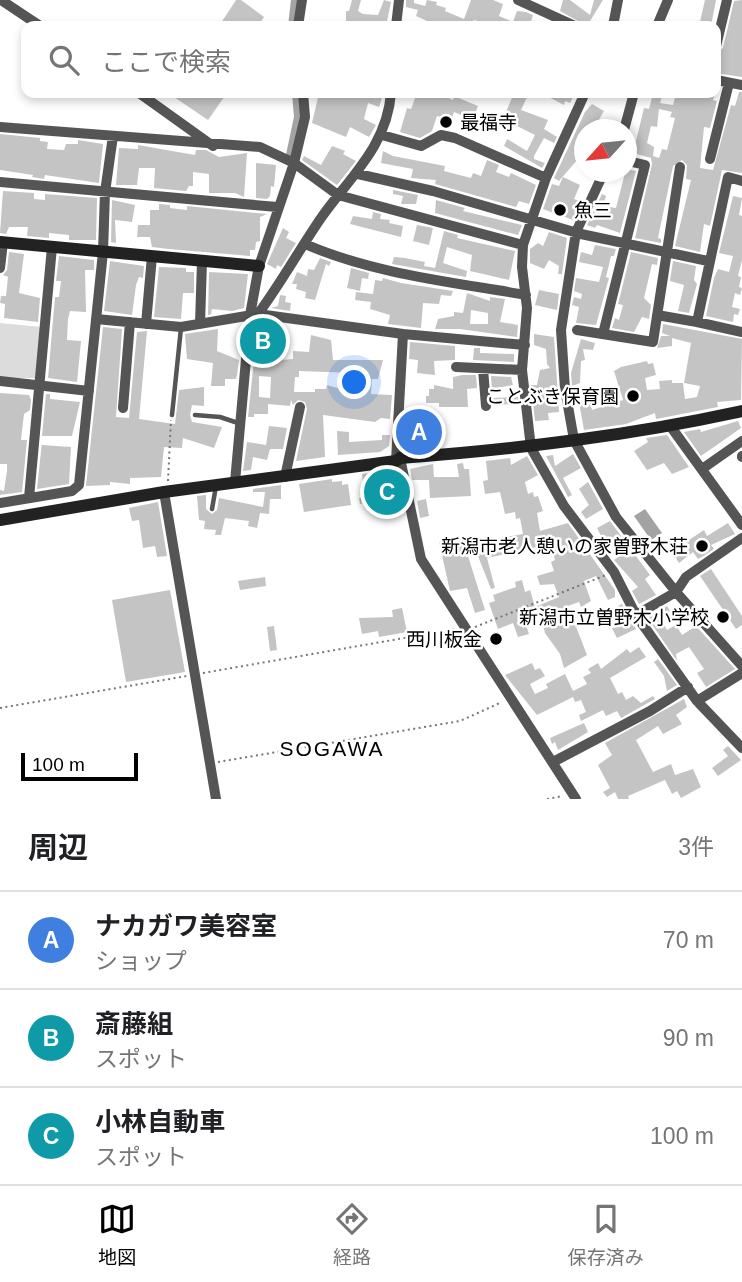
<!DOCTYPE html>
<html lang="ja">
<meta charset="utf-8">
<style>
body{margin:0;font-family:Helvetica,"Noto Sans JP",sans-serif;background:#f6f6f6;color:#202124}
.compass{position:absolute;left:574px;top:119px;width:63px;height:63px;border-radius:50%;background:#fff;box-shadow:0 4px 10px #0003;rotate:243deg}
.scale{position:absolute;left:21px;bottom:18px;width:117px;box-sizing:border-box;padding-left:7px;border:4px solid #000;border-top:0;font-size:19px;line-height:24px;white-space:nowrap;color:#000;-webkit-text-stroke:5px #fff;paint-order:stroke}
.you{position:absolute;left:355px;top:383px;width:24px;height:24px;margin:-18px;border:5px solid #fff;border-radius:50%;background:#1a73e8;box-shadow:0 0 0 10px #1a73e833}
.badge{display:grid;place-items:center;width:46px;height:46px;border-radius:50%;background:#000;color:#fff;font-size:23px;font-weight:700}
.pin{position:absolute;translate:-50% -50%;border:4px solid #fff;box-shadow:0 2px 7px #0006}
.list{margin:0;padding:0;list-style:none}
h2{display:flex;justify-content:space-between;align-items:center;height:91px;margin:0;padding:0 28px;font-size:30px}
h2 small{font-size:23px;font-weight:400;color:#757577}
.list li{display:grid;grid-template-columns:46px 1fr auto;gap:21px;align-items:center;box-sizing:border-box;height:98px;padding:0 28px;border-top:2px solid #e0e0e0}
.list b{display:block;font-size:26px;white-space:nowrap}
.list p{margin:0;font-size:23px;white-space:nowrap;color:#757577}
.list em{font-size:23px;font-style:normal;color:#757577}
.icon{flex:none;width:38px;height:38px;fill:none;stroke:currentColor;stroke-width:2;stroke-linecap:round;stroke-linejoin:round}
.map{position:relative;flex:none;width:742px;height:799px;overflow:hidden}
.search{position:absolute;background:#fff;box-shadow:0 4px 10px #0003;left:21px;right:21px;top:21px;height:77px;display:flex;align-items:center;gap:18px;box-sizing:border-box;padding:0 24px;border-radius:14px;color:#757577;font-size:26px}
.sheet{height:385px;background:#fff}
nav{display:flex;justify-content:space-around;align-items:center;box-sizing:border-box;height:98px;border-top:2px solid #e0e0e0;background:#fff;font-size:19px;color:#757577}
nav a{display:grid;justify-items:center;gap:4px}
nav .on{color:#000}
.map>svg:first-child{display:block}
.green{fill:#dcdcdc}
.water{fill:#a3a3a3}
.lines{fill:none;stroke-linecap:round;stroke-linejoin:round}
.canal{stroke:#a3a3a3;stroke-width:8}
.building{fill:#c4c4c4;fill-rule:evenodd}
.path{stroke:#777;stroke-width:2;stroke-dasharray:2 3.5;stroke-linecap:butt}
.lane{stroke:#555;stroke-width:4.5}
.street{stroke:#555;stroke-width:10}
.secondary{stroke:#222;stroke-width:12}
.poi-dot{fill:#000;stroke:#fff;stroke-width:2.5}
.labels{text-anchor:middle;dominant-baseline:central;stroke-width:5;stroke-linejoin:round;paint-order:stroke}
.poi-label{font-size:19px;fill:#000;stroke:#fff;text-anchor:end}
.neighbourhood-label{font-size:21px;letter-spacing:2px;fill:#000;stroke:#fff}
</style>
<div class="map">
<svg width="742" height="799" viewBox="0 0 742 799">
<rect width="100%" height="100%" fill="#fff"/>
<!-- green -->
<path class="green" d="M0,323L42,327L37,378H0Z"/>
<!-- water -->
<path class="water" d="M645,509L662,533L651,540L634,516Z"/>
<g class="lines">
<!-- canal -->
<path class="canal" d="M292,26L295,0
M290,155L298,117L296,93"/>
</g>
<!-- building -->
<path class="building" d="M236,0H241L264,17L258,26H219Z
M352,0H361L358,11L363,14L378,15L384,0L391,2L386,26L346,23V11H349Z
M406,0H414V3L425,6L427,0L437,2L436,5L446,8L445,11L464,19L471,0H493L503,4L499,16L513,22L517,11L526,12L533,15L531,21L543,26H495L474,20L471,26H438L416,16L418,10L406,7Z
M563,0H570L590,15L594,0H603L587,26L560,11Z
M705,0H716L711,26H699Z
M742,0V77L716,73L717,53L723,48L734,1Z
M739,92H742V173L722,170L710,226L704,224L700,252L675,246L691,180L686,179L687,165L682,160L673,166L658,238L661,239V243L635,238L652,164L651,158L626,151V138L636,141L644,108L649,109L653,93H663L660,103L673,105L676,93L714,96L713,100L717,101L710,128L704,127L700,168L713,170L731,105L735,106ZM659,109L672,112L670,117L675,118L667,150L662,149L659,158L653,156L654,147L647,143L651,126L657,127Z
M178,93H227L208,120L174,97Z
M319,93L338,97L339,93L383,95L379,107L368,103L364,119L376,125L369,137L350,127L346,137L312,123Z
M417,93H437L453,100L454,96L478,106L473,120L454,112L451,120L437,116L432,131L420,138L400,132L407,108L411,109Z
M514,93H529L521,110L548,120L544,129L557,137L554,143L544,138L534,156V159L545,163L542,168L504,146L507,139L527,151L535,135L503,119Z
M541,93H575L570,103L565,101L564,105Z
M592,104L604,111L593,130H584L581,146L584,149V165L578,159L559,181L554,178L585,112Z
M0,134L40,138V141L48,142L47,149L64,150L66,144H78V140L103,144L99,183L45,175L44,179L32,177L33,175L0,170Z
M138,145L195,155L196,150H206L219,157L247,153L244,197L235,193H209V174L193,172V186H189L186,191L154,188L155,168H139L137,185H116L119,148L138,149Z
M332,146L345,151L343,154L356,161L337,185L302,160L304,156L321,165Z
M383,151L393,156L445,166L444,171L471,178L473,173L481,176L487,160L499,165L496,172L509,177L511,173L536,185L529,204L519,201L516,207L435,184L436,180L411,178L413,169L381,163Z
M256,163L276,165L274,187L271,186L270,196L267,199L256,198Z
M626,169L636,171L620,233L597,225L595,228L587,225L602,194L606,196L603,206L616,208Z
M563,177L580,185L574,199L582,202L573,220L543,209L552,184L559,186Z
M393,190L418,195L416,204H401L403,196L393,194Z
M3,191L34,193V199L45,200V194L97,198L96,240H69V235L49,233V238L27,236L28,227H9L6,234L0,233Z
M733,196L742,198L739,215L742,216V260L738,276L741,277L739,287L742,288L740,295L735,293L732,307L740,309L738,315L734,314L733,322L706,316L714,278L718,269L729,272L733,256L719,253Z
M112,200L135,205L132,222L115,220L116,243L111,242Z
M436,200L465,208L463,211L522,225L518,235L435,213Z
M159,204L170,205V208L187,210V206L267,214L260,217V241L256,242L255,250H250V256L169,249L152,247L150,237H137L138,225H150V210H159Z
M373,212L381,214L380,219L390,220L389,223L403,226L401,237L350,224L353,216L372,219Z
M417,225L433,228L429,245L413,241Z
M283,228L289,232L286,238L296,243L281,267L277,265L276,269L267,264Z
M444,231L458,235L457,238L515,251L509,280L470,271L472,255L447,247L443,263L467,271L466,277L392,264L394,257L405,258L425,262L424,266L435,268Z
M549,232L567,238L562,274H558L559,266L549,260L544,269L530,263V249L538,243L543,246Z
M595,245L616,249L614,256H611L606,277L609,278L596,325L576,323L579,307L572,305L574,297L581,299L582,294L574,291L576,278L599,282L603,267L579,262L581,252L592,255Z
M9,252L24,254L19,293L40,298L38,322L4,318L5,304L0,303L1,296H6L8,277L3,275L7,270Z
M631,252L658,258L657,265L652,264L644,298L651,305L649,319L642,317L634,332L612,328L615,318L619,320L623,305L618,304Z
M59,256L94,260V270H85L86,312L70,311L68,319L67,340L81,341L77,382L48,378L55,297H59L61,281H56Z
M320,258L331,262L329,266L326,264L315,300L305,298L306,292L296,289L297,284H292L297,272L307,276L308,269L314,270Z
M110,261L144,266L143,278L139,277L136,285L132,315L104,311Z
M673,261L696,266L694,280L697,284L689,313L678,311L684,285L670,281Z
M159,267L186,268V272H194V293H183L181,319L154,317Z
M351,268L369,273L368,279L362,278L360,291L347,288Z
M209,272L248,274L244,308L232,311L212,309L211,314L208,315Z
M383,278L401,283L453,291L451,296L441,295L439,304L423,303L421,328L388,324L390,315L370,309L371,302L355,300L356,292L373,294L375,280L382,281Z
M539,290L559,294L557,310L535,305Z
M467,293L490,301V297L505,299L500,322L518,325L517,337L460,329H435L438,319L454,316V312L463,313ZM471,310L488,313V324H470Z
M280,295L286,296L285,302L291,303L290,311L271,308L278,306Z
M258,322L266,323V337L289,338L288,347L272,345L269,361L293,359V351L309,352L311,335L331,340L333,360H383L378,379H372L371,394L392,395L390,419L381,418L375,422L323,415L325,457L296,461L307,409L305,402L298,400L293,405L291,400L290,406L268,404V414H254V417H248ZM299,371L354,373L353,386H348V391L327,385L326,389H315V392H294L295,377H299ZM259,376L271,377L270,398L259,397Z
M663,324L742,339L741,400L717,402L718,407L656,419L655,413L626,424L584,430L579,402L590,400L592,410L623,400L614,371L621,367L647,361L648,364L653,363L656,375L645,378L647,390L660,389L659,381L672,380V383H683L685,399L697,397L700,386L684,383L691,343L672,338V346L657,348L661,336H670L662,333Z
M103,327L122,329L116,417L129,418L137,332L147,331L139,419L175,424L179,390L204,387V406L192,405L190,415L192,422L222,427L214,448L183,438L182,448L164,447L161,477L130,478V484L110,482V485L86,486Z
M218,329L217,351L239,360L237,375L236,379H225V386H211L213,363L187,359L185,334Z
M534,334L554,337L559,412L548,413L549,420L535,421L531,385H537L540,370L550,368L547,364L546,349L534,345Z
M581,339L595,343L593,350L583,349L585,360L581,361L580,383L572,386L571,373Z
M410,342L455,346V360L434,361L435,375L417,373L418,360L409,359Z
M474,348H480V353L514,354V362L473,360Z
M463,375H476L477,388L467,389L468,407H439V403H426V396H429V389H434V385L453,389V377Z
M491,376L511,377L513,385L492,389Z
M0,393L29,395L31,400L30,410L24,414L21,440H27L22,492L0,495V490L4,491L7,471V464H0Z
M46,394H50V399L80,402L72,436H42Z
M518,397V404L493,405V398Z
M407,416L433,422L431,443L408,440V446H404Z
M738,421L741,428L701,456L684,432L700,429L701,432Z
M269,426L287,428L283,449H270L267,460L253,457L251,470L243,471L247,442L266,445Z
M337,431L349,432V442L382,440V435H390L389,446L380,452L338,455Z
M667,435L689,467L672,474L664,463L647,470L634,451L648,442L646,438Z
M42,442V445L71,447L69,484L37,489Z
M573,454L581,468L563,478L572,495L568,497L546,456L553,455L555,466Z
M527,456L538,475L525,482L528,494L533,492L534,497L538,496L543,511L537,513L540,531L568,523L615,590V597L608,600L596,576L584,581L591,601L581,607L579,602L568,606L587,655L564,668L560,654L545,633L540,613L524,619L529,634L518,637L513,623L498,629L489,603L495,601L493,595L516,587L515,582L522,580L525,592L530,590L535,607L559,597L554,584L540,585L537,576L554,571L551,562L555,560L550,544L487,558L495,588L491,589L476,551L487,549L486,543L498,538L523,534L520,518L516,519L515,512L505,514L500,492L485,494L483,481L488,480L486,461L510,458L511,465Z
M463,463L464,469H469L471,496L430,498L429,480H412L410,469L433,464L434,477H459L457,464Z
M369,473L371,486L395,483L400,496L360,504L359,498L365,497L362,474Z
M332,479V482L342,481V485L348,484L351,505L304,512L299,484Z
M588,482L603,509L586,519L581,512L589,505L579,489Z
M281,485V499H270L269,514L260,513L257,528L248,526L249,521L225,518L221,535H215L216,530L204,529L205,521L199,520L197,496L206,495V509L212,514L217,510L219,498L263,507L265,492H253V489Z
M426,499L429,516L420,518L417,501Z
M158,502L167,556L157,557L155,546L143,548L139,520L132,521L129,508Z
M610,521L650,575L645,579L656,595L641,603L639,604L632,591L638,587L614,560L622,554L614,543L607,548L597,528Z
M728,523L735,534L711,545L714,549L702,557L698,559L693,552L679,563L674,555L688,546L686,542L704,530L707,536Z
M467,539L471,542L473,554L468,556L485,610L475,613L467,588L450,591L439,542Z
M711,569L742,616V625L736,629L700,576Z
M265,577L266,586L240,590L238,581Z
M170,590L185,672L126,682L112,600Z
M622,604L636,629L617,638L612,628L626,618L618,606Z
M667,606L670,611L660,617L667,630L676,625L682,635L696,626L735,669L706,687L697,673L704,669L689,647L676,654L677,661L647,617Z
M402,608L407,632L379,637L378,631L362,634L359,618L393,617L392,610Z
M274,626L277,650L270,651L267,627Z
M639,647L646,657L610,678L618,694L622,692L626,700L633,696L641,703L653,696L655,699L621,718L617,711L606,716L603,710L581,721L579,715L586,712L581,700L575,702L573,697L537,715L505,675L532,663L535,670L540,668L545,676L530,684L535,694L548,688L546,684L565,674L573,691L587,684L583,677L591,673L588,669L598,663L601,669L627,649L630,653Z
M658,659L677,685L667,691L664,676L654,662Z
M684,699L687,707L676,715L682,724L663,734L658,726L636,740L653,772L671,764L675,775L693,769L701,787L681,798L677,791L672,794L665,780L628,796L629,799H618L615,792L607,797L603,792L610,788L598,765L612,755L605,743Z
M584,723L588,732L558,750L555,742L552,744L550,738Z
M728,746L741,760L718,776L712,768L728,756L723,750Z"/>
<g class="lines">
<!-- path -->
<path class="path" d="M168,481L171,420
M475,627L606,575
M203,673L456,629
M0,708L187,676
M218,762L460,721L502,702
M547,799L563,796"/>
<!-- lane -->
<path class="lane" d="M172,415L181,328
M195,415L220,417L238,423
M212,509L216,486"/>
<!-- street -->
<path class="street" d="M1,0L40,26
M518,0L575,26
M298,26L302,0
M396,26L399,0
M613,26L618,0
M657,26L668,0
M716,46L727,0
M716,80L742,85
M139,93L213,146
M585,93L546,178L523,245L522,267L527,308L522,370L531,448L564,506L614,572L636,615L697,701L742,748
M0,127L260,147L294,163L338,195L523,245
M624,130L634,93
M382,135L421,146L441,135L455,138L546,178
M710,159L729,83
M604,172L576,232L561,330L565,389L574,440L616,517L676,592L742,666
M358,174L433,191L581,234L708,261
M742,181L728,177L697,322L742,332
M0,182L277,207
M305,244C374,274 452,282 526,295
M0,268L3,242
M258,314L403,334L396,461
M657,315L697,322
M96,319L181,327L258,314C281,283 299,250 321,218C350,177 387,146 391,93
M146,324L152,256
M200,324L202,261
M577,330L653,342L680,167
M403,334L525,345
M603,334L645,165L628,161
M456,367L522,370
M483,369L486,406
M0,381L89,391
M123,408L130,322
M671,427L742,525
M742,456V457
M400,458L421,559L576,799
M702,469L742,441
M285,477L300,407
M235,482L250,315L259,266L294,163L305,117L303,93
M164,492L216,799
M29,498L52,247
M0,503L72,491L79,485L103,252L105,192L113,136
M636,615L676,592L686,577L742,538
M697,701L742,673
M553,762L650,711L688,687"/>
<!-- secondary -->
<path class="secondary" d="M0,242L259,266
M0,520L164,492L396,461L400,458C518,449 627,436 742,411"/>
</g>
<!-- markers -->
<g class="poi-dot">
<circle cx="446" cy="122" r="7"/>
<circle cx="560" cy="210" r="7"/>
<circle cx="633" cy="396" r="7"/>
<circle cx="702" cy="546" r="7"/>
<circle cx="723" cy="617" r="7"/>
<circle cx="496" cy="639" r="7"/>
</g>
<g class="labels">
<!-- poi labels -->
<g class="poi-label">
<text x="460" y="122" text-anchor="start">最福寺</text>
<text x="574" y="210" text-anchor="start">魚三</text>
<text x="619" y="396">ことぶき保育園</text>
<text x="688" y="546">新潟市老人憩いの家曽野木荘</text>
<text x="709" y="617">新潟市立曽野木小学校</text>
<text x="482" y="639">西川板金</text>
</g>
<!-- neighbourhood labels -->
<g class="neighbourhood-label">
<text x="332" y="748">SOGAWA</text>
</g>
</g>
</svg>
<svg class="compass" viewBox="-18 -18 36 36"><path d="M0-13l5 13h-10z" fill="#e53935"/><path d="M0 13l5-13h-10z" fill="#757577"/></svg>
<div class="scale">100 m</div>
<div class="you"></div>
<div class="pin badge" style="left:419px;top:432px;background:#3f7fe0">A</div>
<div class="pin badge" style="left:263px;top:341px;background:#0f9aa8">B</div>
<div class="pin badge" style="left:387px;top:492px;background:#0f9aa8">C</div>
<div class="search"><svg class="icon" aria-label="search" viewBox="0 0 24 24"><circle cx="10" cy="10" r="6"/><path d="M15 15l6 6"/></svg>ここで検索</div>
</div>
<section class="sheet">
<h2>周辺<small>3件</small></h2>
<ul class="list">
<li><span class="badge" style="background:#3f7fe0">A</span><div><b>ナカガワ美容室</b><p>ショップ</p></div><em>70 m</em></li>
<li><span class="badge" style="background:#0f9aa8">B</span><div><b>斎藤組</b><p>スポット</p></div><em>90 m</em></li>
<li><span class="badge" style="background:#0f9aa8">C</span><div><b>小林自動車</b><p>スポット</p></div><em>100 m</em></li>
</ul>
</section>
<nav>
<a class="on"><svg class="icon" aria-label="map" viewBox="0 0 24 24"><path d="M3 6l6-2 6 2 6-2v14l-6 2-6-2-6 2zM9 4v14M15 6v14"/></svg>地図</a>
<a><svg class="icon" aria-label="directions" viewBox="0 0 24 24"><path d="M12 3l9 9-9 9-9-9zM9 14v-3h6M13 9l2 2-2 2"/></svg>経路</a>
<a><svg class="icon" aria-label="saved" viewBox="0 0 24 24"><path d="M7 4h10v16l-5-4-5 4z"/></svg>保存済み</a>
</nav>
